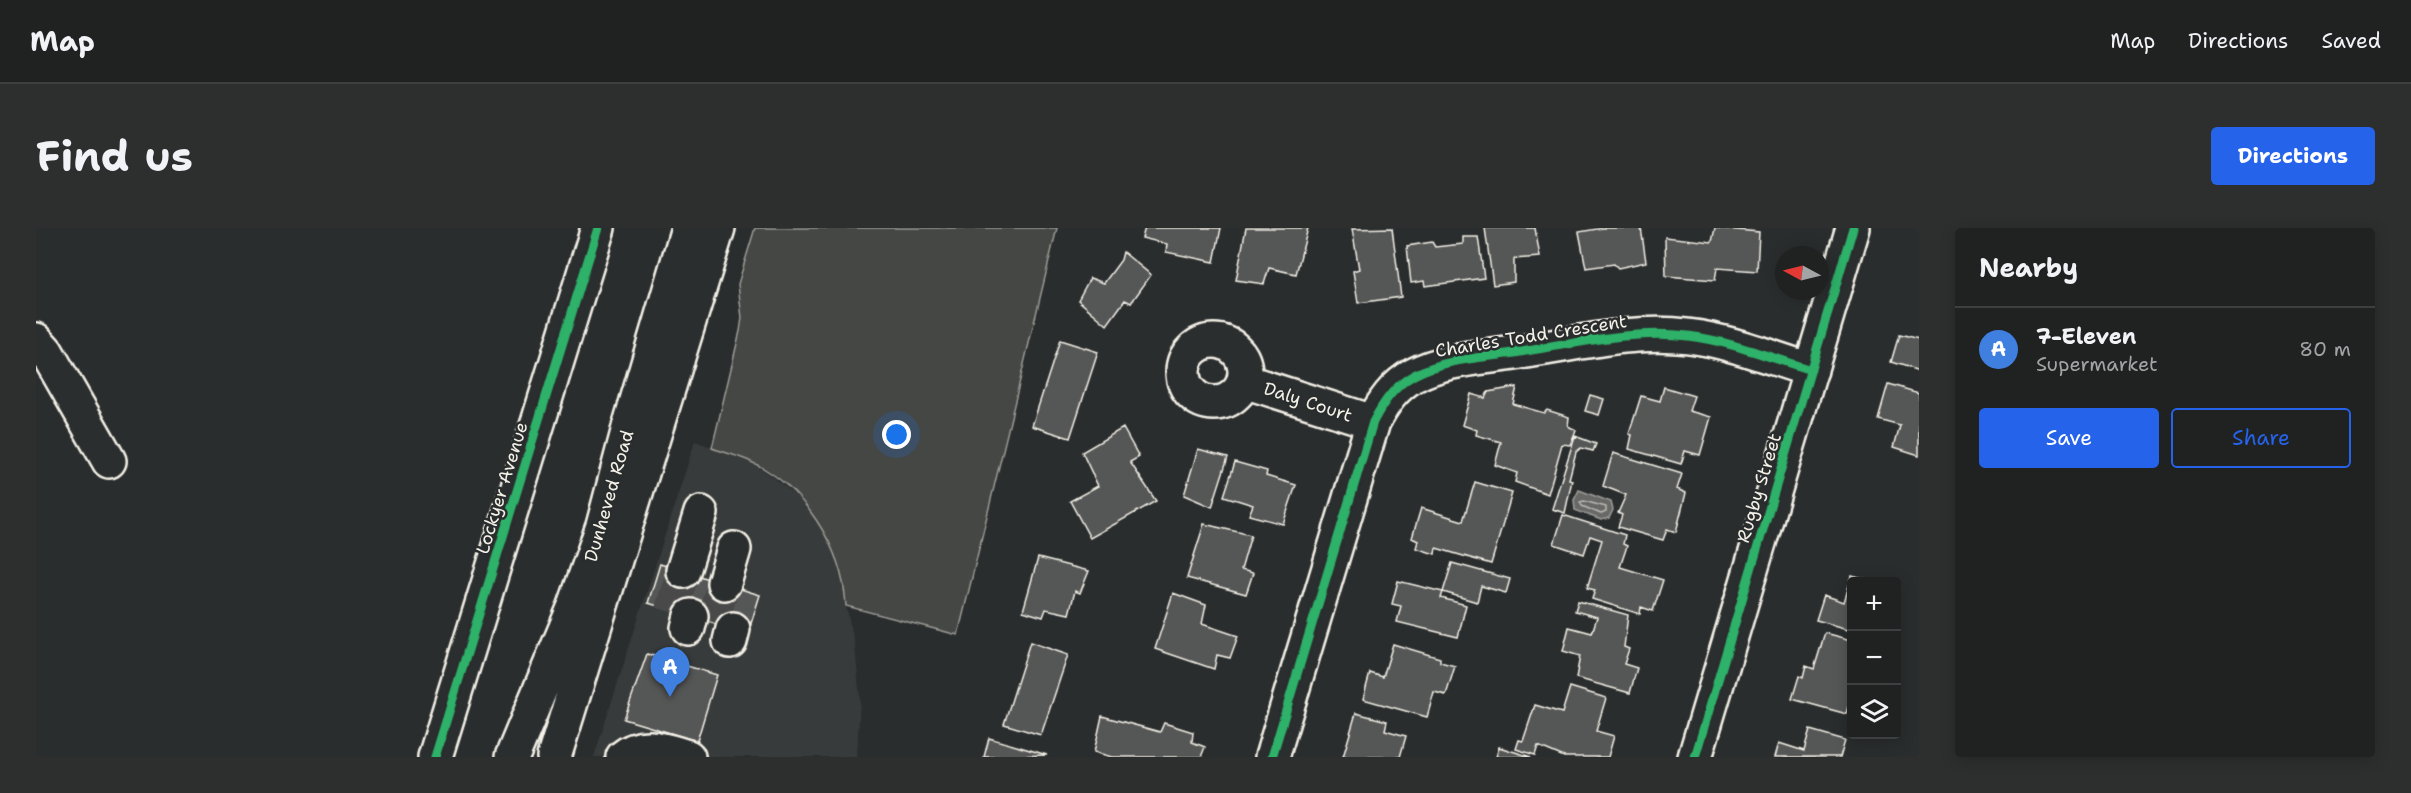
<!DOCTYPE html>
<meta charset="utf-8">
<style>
body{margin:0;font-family:"Shantell Sans",sans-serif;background:#2d2f2f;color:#f1f3f6}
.controls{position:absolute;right:18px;bottom:18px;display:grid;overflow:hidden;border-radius:6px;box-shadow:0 3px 15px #0003}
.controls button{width:54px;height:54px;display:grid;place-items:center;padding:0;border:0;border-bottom:2px solid #3d3f40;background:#202222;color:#f1f3f6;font:30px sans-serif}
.compass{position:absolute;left:1739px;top:18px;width:54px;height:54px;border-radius:50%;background:#202222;box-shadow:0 3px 15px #0003;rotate:277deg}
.you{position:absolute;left:861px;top:207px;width:21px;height:21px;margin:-15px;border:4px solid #fff;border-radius:50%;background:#1a73e8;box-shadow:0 0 0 9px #1a73e833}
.badge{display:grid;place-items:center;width:39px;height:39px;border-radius:50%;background:#2563eb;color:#fff;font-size:20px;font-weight:700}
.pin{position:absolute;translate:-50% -50px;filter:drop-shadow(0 2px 3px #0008)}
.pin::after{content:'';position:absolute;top:32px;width:21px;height:18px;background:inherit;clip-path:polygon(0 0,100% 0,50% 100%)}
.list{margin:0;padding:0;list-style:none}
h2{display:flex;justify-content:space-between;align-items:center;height:78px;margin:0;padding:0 24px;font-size:26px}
h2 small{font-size:20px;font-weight:400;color:#a2a4a5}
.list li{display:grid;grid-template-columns:39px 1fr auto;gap:18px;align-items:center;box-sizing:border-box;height:84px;padding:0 24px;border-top:2px solid #3d3f40}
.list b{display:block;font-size:22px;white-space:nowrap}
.list p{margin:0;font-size:20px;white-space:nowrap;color:#a2a4a5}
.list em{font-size:20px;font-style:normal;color:#a2a4a5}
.actions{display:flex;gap:12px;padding:18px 24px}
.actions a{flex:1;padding:14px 0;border:2px solid #2563eb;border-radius:6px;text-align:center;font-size:21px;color:#2563eb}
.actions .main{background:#2563eb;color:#fff}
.icon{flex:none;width:33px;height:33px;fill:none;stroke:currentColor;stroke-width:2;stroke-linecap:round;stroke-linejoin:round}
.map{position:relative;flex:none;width:1883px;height:529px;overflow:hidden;border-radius:6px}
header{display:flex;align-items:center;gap:36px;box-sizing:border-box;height:84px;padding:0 30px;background:#202222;border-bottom:2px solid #3d3f40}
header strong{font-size:28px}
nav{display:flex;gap:33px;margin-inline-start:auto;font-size:21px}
.intro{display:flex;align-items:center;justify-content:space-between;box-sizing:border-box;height:144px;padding:0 36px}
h1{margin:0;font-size:42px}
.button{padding:15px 27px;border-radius:6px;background:#2563eb;color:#fff;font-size:21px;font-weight:700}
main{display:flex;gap:36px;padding:0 36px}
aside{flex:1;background:#202222;border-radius:6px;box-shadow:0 3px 15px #0003}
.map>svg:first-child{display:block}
.built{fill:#373a3a}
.green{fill:#444645;stroke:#9c9c96;stroke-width:1.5}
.water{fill:#676866;stroke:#9f9f9a;stroke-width:1.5}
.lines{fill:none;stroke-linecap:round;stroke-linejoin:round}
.shore{stroke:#bcbab4;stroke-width:1.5}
.building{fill:#555756;stroke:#f4f1e8;stroke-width:1.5}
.minor-tunnel{stroke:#484a4a;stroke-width:33;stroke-dasharray:33 16;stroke-linecap:butt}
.minor-casing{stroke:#f4f1e8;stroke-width:38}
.major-casing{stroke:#f4f1e8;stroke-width:38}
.minor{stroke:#2a2d2e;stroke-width:33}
.major{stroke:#2a2d2e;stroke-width:33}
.cycleway-casing{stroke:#2a2d2e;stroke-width:13}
.cycleway{stroke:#2db169;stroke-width:9}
.labels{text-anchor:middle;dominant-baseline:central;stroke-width:5;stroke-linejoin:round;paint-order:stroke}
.street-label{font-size:18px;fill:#f4f1e8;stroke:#2a2d2e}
</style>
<header>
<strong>Map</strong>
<nav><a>Map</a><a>Directions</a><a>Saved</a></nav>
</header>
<div class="intro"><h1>Find us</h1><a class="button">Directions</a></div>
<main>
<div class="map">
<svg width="1883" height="529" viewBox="0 0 1883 529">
<rect width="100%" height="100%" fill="#2a2d2e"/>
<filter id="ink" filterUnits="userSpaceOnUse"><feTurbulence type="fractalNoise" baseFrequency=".0167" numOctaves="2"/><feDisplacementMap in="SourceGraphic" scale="12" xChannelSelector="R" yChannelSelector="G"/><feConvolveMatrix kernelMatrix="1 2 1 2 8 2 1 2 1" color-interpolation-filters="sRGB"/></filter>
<g filter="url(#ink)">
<!-- built -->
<path class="built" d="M659,213L713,233L737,249L761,269L779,290L799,324L809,355L810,378L819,417L824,472L821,529H558Z"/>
<!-- green -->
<path class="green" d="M719,0H1021L922,407L810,378C807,320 767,256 711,232C699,227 687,224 676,220L704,103L706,90L702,56Z"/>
<!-- water -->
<path class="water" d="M1543,262L1575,274L1577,282L1573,290L1565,292L1539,282L1538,272Z"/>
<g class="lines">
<!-- shore -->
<path class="shore" d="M1548,273L1570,279V284L1565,286L1546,278L1544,274Z"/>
</g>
<!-- building -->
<path class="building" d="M1109,0H1185L1178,34L1130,24L1131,16L1106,10Z
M1210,0H1272L1260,46L1233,40L1228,56L1200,52Z
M1356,0L1365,69L1322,75L1317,43L1323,41L1316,1Z
M1449,0H1499L1504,29L1478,31V54L1457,57Z
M1567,0H1605L1610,34L1582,40L1578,36L1550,40L1543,4Z
M1679,0L1723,4L1721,43L1681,40L1679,52L1630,48L1629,9L1676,14Z
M1427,9H1442L1448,50L1389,58L1388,53L1375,55L1371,18L1396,14L1399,19L1427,16Z
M1087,24L1115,47L1095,75L1089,72L1071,97L1042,72L1054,50L1068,55L1085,32Z
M1863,107L1883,112V143L1855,134Z
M1024,112L1062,124L1034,210L996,198Z
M1852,156L1883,165V227L1858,219L1864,197L1842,191Z
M1481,159L1477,176L1508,185L1511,182L1533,189L1532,198L1540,202L1534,217L1526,216L1512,266L1479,254L1481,245L1459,237L1465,214L1440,207L1441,202L1426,197L1435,166L1449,170L1452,164Z
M1628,159L1658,168L1653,183L1675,189L1664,227L1649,223L1645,236L1593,221L1596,207L1593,206L1605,168L1624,173Z
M1554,167L1568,171L1563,187L1549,183Z
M1087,200L1103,229L1094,234L1120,273L1054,310L1034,273L1062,258L1046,224Z
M1539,208L1560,216L1557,223L1545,220L1540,224L1533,251L1536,252L1529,285L1516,281Z
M1162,221L1192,229L1176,279L1148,267Z
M1577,225L1646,246L1641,261L1650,265L1640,304L1631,301L1627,312L1582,299L1586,287L1582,285L1590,267L1567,258Z
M1199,234L1231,243L1230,248L1260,257L1247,296L1213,287L1217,277L1188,268Z
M1439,254L1476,265L1455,336L1400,320L1399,326L1380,320L1382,313L1376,310L1385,280L1427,293Z
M1527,287L1589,307L1587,316L1591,318L1584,339L1627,352L1617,383L1605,379L1604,386L1556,371L1559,362L1551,360L1566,312L1554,308L1548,326L1518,316Z
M1168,296L1215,307L1205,342L1217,345L1210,366L1151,350Z
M1002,330L1053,343L1044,365L1039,363L1033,386L1010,381L1007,389L987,383Z
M1416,335L1474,351L1470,365L1445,358L1441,374L1407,364Z
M624,336L724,367L712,405L612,375Z
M1816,348L1835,353H1816V402L1780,392L1788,367L1808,374Z
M1362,353L1407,364L1405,370L1430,377L1422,409L1361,394L1365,378L1356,376Z
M1137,365L1170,377L1166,396L1202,408L1194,430L1181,427L1178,441L1119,421Z
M1542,373L1592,387L1588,419L1593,421L1588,436L1601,440L1594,465L1540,450L1544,428L1527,423L1533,399L1556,405L1561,389L1539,383Z
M1789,405L1816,412V441L1813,450L1816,451V480L1813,479L1811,486L1756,471L1763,448L1767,450L1770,438L1778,441Z
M994,414L1032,427L1005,507L968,496Z
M1357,416L1404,430V434L1419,438L1410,467L1398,464L1391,489L1327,471L1334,445L1347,449Z
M611,426L681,447L661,513L588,491Z
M1534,459L1570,470L1560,503L1578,508L1572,529H1528L1502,518L1499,527L1480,521L1483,512L1487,513L1499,477L1526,485Z
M1320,485L1351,493L1349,502L1370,508L1364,529H1307Z
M1066,488L1124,504L1128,495L1157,504L1156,514L1169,519L1165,529H1076L1058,524Z
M1774,502L1809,512L1804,529H1739L1743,515L1768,523Z
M953,510L1011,527L948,529Z
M1463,519L1495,529H1460Z"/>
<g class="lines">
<!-- minor-tunnel -->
<path class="minor-tunnel" d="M635,384L647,343
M676,394L688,355"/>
<!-- minor casing -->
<g class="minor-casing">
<path id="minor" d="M0,112L10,123L73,233
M1147 144a31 31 0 1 1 62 0a31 31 0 1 1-62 0Z
M1208,153L1337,194
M647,343L665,285
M688,355L698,321
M652,400L655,388
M694,413L697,401
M399,529L562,0
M587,529C607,512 630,523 652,529
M1236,529L1337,194C1347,175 1358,158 1378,147C1410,130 1450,130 1484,124C1539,116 1597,101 1652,108C1694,113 1735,130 1775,142
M1659,529L1817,0"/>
</g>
<!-- major casing -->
<g class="major-casing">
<path id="major" d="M476,529L539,378L567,298L593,200L652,0
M518,529L682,0"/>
</g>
<!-- minor -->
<use href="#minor" class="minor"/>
<!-- major -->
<use href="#major" class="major"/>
<!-- cycleway casing -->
<g class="cycleway-casing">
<path id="cycleway" d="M399,529L562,0
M1236,529L1337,194C1347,175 1358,158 1378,147C1410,130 1450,130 1484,124C1539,116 1597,101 1652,108C1694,113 1735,130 1775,142
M1659,529L1817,0"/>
</g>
<!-- cycleway -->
<use href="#cycleway" class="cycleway"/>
</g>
</g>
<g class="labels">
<!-- street labels -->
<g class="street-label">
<text transform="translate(1495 108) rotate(-9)">Charles Todd Crescent</text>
<text transform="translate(1272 174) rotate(18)">Daly Court</text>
<text transform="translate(466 260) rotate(-73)">Lockyer Avenue</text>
<text transform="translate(1723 260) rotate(-73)">Rugby Street</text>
<text transform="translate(573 268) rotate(-74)">Dunheved Road</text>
</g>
</g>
</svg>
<div class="controls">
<button>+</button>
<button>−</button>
<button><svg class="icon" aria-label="layers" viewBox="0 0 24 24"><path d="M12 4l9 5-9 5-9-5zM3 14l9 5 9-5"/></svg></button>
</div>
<svg class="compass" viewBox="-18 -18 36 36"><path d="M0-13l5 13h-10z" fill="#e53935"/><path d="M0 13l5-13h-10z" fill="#a2a4a5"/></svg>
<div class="you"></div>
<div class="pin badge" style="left:634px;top:469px;background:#3f7fe0">A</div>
</div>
<aside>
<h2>Nearby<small></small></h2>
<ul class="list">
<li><span class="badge" style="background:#3f7fe0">A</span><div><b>7-Eleven</b><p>Supermarket</p></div><em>80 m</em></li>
</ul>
<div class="actions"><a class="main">Save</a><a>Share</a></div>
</aside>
</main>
